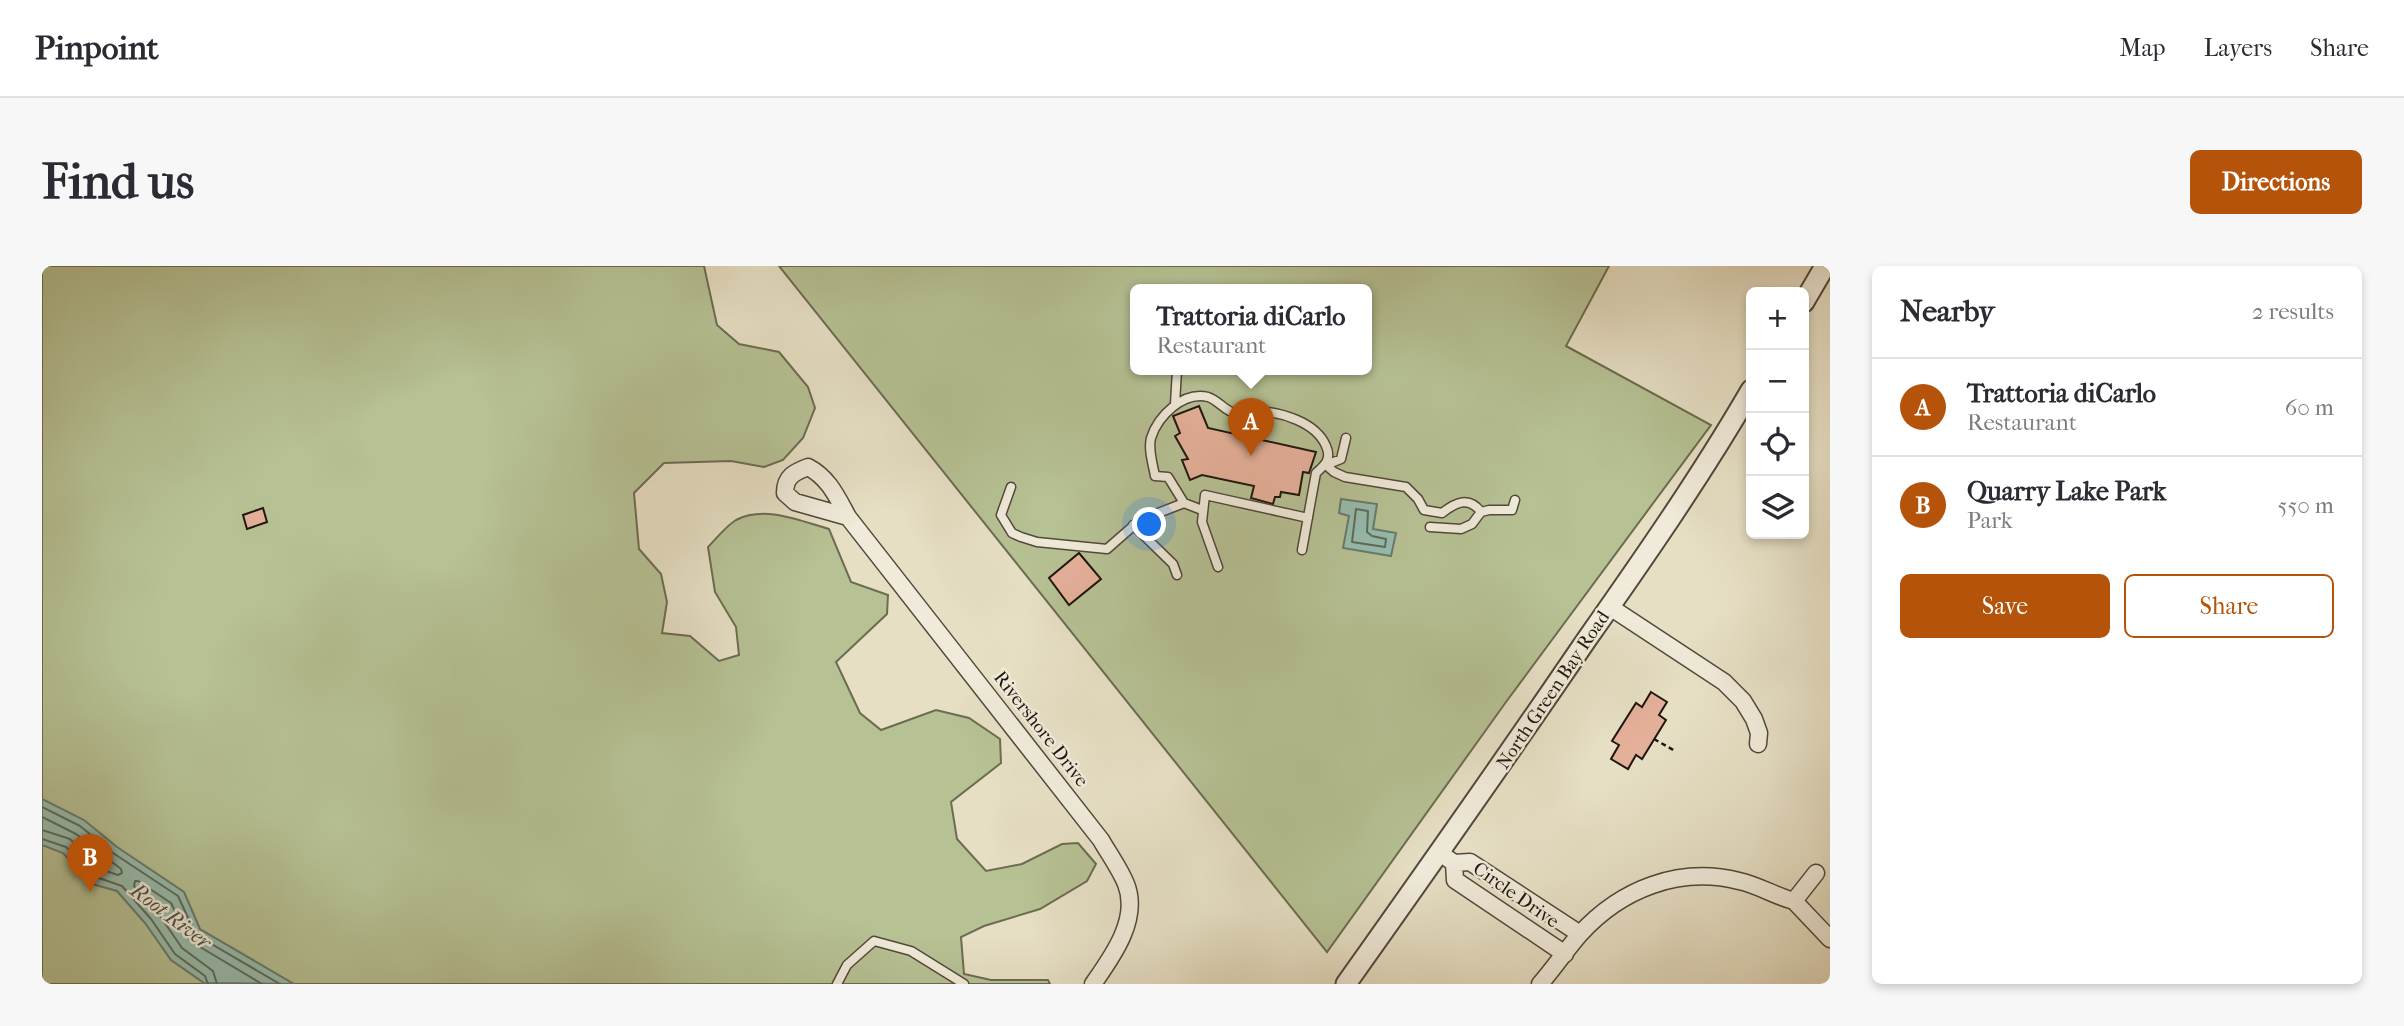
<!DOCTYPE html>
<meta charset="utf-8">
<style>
body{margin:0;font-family:"IM FELL French Canon",serif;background:#f7f7f7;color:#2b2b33}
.controls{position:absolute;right:21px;top:21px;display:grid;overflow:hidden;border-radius:10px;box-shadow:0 4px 10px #0003}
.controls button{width:63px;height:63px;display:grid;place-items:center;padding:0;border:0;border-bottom:2px solid #e1e1e2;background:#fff;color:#2b2b33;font:35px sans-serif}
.you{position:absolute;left:1108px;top:259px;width:24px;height:24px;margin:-18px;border:5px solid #fff;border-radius:50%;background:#1a73e8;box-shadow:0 0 0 10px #1a73e833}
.badge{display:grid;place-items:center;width:46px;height:46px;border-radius:50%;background:#b45309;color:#fff;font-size:23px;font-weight:700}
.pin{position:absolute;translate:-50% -58px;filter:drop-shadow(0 2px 4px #0008)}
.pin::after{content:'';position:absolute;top:37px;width:24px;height:21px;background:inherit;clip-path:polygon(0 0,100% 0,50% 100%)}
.popup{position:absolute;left:1088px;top:18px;width:242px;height:91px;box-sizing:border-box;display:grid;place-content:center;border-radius:10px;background:#fff;filter:drop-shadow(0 2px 5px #0005);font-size:23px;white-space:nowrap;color:#7c7c81}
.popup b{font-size:26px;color:#2b2b33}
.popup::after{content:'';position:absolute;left:50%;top:100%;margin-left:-14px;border:14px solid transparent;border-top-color:#fff}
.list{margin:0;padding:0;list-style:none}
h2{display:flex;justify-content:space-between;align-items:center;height:91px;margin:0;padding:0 28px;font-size:30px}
h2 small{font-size:23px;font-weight:400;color:#7c7c81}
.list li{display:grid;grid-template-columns:46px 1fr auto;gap:21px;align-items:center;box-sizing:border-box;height:98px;padding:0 28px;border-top:2px solid #e1e1e2}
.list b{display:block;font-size:26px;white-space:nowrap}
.list p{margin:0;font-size:23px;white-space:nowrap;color:#7c7c81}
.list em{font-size:23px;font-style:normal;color:#7c7c81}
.actions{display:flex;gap:14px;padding:21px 28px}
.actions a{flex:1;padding:16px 0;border:2px solid #b45309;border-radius:10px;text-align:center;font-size:24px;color:#b45309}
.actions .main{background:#b45309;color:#fff}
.icon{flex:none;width:38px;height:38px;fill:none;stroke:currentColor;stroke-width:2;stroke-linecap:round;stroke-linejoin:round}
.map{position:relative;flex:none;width:1788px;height:718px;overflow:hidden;border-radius:10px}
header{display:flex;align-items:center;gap:42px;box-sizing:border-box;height:98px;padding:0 35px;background:#fff;border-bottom:2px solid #e1e1e2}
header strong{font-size:33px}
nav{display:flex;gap:38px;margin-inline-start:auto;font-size:24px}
.intro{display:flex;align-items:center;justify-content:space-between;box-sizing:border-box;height:168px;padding:0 42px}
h1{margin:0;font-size:49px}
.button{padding:18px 32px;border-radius:10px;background:#b45309;color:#fff;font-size:24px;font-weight:700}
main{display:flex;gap:42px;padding:0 42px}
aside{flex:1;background:#fff;border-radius:10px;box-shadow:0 4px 10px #0003}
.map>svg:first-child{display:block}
.green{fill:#b6c194;stroke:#6b6c51;stroke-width:2;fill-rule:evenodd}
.water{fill:#97bdae;stroke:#677a6e;stroke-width:2}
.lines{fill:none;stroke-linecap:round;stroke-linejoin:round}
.shore{stroke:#5c6a5e;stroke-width:2}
.building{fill:#e5b09a;stroke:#20160e;stroke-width:2}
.service-casing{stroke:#52483c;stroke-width:11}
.minor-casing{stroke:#52483c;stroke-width:19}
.tertiary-casing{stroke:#52483c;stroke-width:23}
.path{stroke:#20160e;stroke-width:2.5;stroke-dasharray:5 3.5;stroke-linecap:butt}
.service{stroke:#efead9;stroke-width:8}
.minor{stroke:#efead9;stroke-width:16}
.tertiary{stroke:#efead9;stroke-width:19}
.labels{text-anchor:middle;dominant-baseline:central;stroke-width:5;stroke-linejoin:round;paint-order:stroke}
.street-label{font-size:19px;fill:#20160e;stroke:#efead9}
.water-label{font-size:21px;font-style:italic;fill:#4a5046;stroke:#efead9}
</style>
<header>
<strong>Pinpoint</strong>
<nav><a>Map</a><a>Layers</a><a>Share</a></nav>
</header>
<div class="intro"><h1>Find us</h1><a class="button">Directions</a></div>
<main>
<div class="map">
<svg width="1788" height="718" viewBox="0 0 1788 718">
<rect width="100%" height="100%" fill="#e6dfc4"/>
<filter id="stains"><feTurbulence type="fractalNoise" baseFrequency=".00286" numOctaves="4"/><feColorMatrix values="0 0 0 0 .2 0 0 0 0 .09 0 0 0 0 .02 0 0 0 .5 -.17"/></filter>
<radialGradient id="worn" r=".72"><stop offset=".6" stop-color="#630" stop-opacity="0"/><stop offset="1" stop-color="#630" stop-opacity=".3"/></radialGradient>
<!-- green -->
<path class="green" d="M0,0H662L675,59L697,78L737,86L766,121L773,142L761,172L741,194L722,201L689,195L622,197L592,227L597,283L619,308L625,336L620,367L648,370L677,395L697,389L694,361L673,326L666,281C674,273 684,260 694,254C723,239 758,255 787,263L809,316L846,329L845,348L794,396L818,447L839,464L894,444L927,452L958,473L959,497L909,536L915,573L944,605L980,598L1020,578L1036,577L1054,598L1045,615L998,643L942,660L919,671L922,708L949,714H1006L1008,718H0Z
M737,0H1567L1524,80L1669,159L1464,436L1285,686ZM1094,24H1324V104H1094Z"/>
<!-- water -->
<path class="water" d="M1299,233L1335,238L1331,263L1354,267L1349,290L1301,282L1307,250L1297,247Z
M0,533L42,554L75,581L142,626L158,663L252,718L162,717L129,694L103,657L75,625L50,618L21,587L0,579Z"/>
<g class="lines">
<!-- shore -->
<path class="shore" d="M1314,243L1326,245L1325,266L1330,270L1344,273L1343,281L1310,276Z
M0,541L38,560L71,587L136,630L154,669L238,718
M0,551L34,568L79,603L80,607L76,609L58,603L28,573L0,564
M0,573L24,581L54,611L80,620L109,653L133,688L163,710L166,718
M175,718L171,705L140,682L116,647L92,620L93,615H96L129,637L148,675L220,718"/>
</g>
<!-- building -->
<path class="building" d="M1157,140L1166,162L1274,186L1267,207L1261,206L1257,229L1239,226L1238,231H1233L1231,238L1209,232L1212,220L1160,209L1148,214L1140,194L1146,193L1133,170L1138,167L1131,150Z
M221,242L225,256L205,263L201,249Z
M1037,287L1059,313L1027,339L1007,312Z
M1609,426L1625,436L1617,449L1624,454L1600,493L1594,489L1586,503L1569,493L1577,479L1570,475L1594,437L1600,441Z"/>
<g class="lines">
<!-- service casing -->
<g class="service-casing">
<path id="service" d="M1133,138L1135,104
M1284,199L1292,206L1303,211L1364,221L1376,233L1382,244L1400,247C1414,236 1427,230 1439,246
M1284,199L1299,193L1304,172
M969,221L959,249L970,267L979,271L995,276L1065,283L1098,254L1142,237
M1160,244L1142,237L1126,211L1113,210C1111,199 1106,183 1109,172C1116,150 1141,125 1166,131C1176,134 1184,146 1193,147C1200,148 1208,145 1215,145C1239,146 1274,156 1284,180C1290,193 1283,199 1274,207L1260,284
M1091,259L1131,298L1135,309
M1388,261L1419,263L1430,258L1439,246L1447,244H1470L1473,234
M1176,301L1160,256L1163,229L1266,252
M795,718L805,699L832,675L869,685L922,718"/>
</g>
<!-- minor casing -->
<g class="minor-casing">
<path id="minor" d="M806,251L753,236L743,227C743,210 753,206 766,201C787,212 795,231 806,251L1059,574C1067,588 1078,603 1084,618C1098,653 1070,691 1051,718
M1568,341L1682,416L1701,435L1712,453L1717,467L1716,478
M1398,587L1412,597L1428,596L1538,668
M1412,597L1413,614L1523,688
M1752,635L1788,673
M1752,635L1774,607
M1498,718C1512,702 1524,684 1538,668C1579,623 1637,600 1697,615C1716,619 1733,630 1752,635"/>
</g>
<!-- tertiary casing -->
<g class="tertiary-casing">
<path id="tertiary" d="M1762,36L1783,0
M1304,718C1385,604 1466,489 1545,373C1602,292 1659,210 1709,124"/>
</g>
<!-- path -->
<path class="path" d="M1612,473L1633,485"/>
<!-- service -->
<use href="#service" class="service"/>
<!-- minor -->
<use href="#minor" class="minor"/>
<!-- tertiary -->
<use href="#tertiary" class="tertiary"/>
</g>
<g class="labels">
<!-- street labels -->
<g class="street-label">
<text transform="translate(1511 424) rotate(-56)">North Green Bay Road</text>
<text transform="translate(999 463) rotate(52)">Rivershore Drive</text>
<text transform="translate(1474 629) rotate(35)">Circle Drive</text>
</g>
<!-- water labels -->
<g class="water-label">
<text transform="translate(129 650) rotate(37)">Root River</text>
</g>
</g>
<rect width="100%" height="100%" filter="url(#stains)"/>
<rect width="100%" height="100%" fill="url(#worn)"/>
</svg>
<div class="controls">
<button>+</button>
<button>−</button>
<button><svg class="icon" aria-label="locate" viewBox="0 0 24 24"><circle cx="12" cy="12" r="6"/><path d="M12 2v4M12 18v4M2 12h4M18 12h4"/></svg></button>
<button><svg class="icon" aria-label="layers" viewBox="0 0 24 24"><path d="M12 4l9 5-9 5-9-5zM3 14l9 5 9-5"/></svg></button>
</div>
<div class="you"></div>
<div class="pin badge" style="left:1209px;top:190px">A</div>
<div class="popup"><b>Trattoria diCarlo</b>Restaurant</div>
<div class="pin badge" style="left:48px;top:626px">B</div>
</div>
<aside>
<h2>Nearby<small>2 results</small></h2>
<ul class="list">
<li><span class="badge">A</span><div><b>Trattoria diCarlo</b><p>Restaurant</p></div><em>60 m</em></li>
<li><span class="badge">B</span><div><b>Quarry Lake Park</b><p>Park</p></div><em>550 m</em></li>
</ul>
<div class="actions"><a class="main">Save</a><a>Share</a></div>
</aside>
</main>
